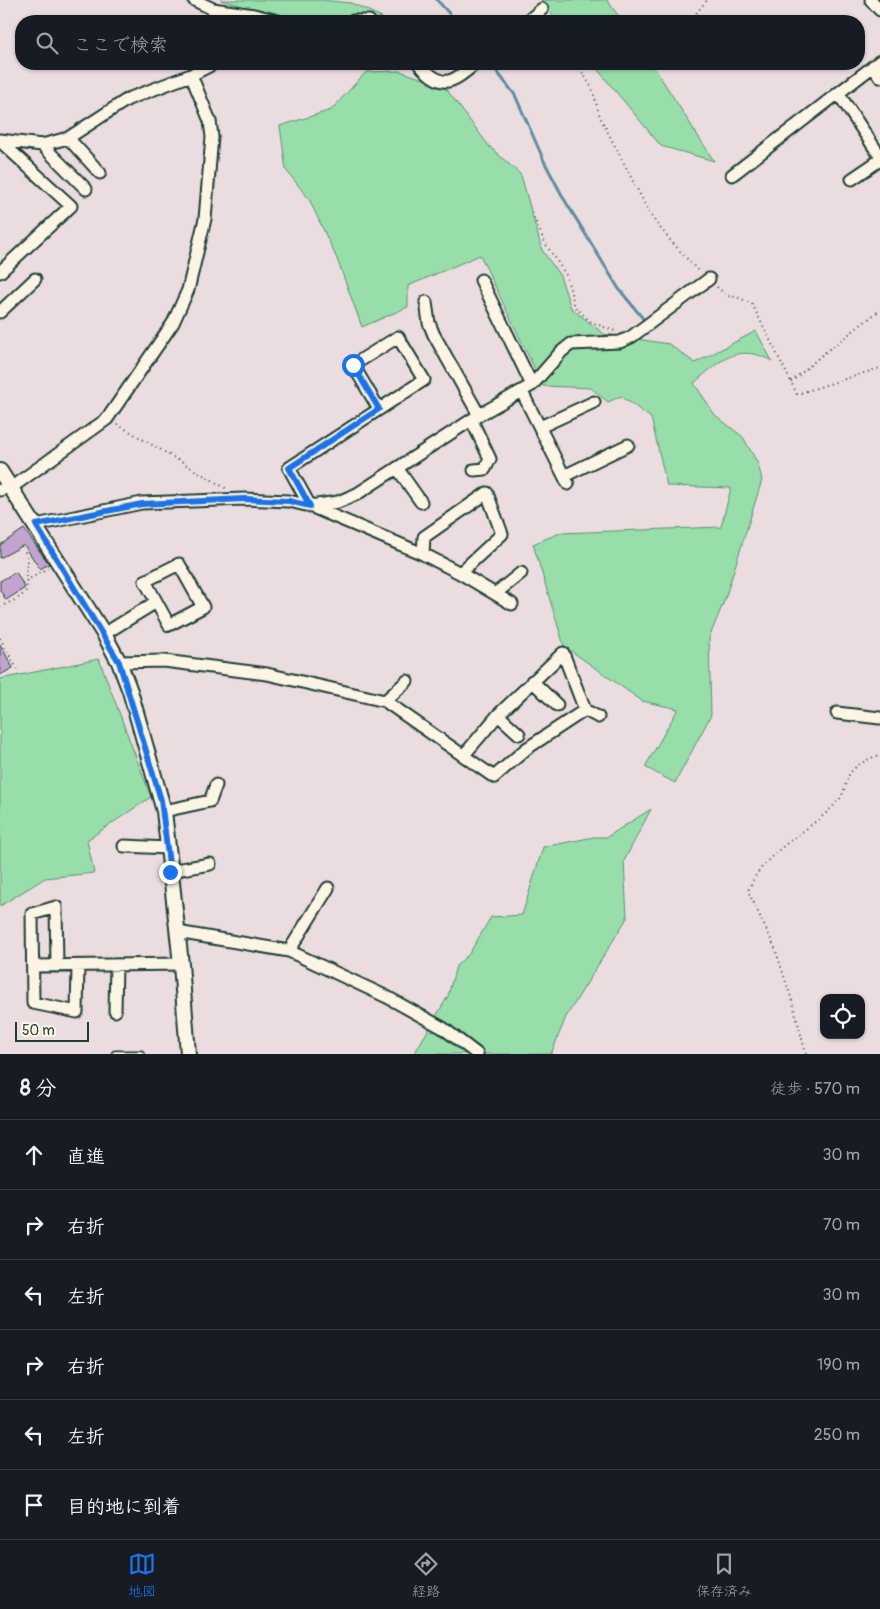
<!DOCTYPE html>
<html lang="ja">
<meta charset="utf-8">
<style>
body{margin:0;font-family:Pangolin,"Klee One",sans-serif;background:#20242c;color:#f1f3f6}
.controls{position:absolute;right:15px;bottom:15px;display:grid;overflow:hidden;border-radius:10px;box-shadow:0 1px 4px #0004}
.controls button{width:45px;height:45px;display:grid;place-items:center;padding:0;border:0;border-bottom:1px solid #363941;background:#171b24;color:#f1f3f6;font:25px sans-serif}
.scale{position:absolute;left:15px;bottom:12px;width:74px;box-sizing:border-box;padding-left:5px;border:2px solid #1f3d34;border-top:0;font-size:14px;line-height:18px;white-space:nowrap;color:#1f3d34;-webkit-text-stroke:4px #fcf5e5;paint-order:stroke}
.stop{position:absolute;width:15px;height:15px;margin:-11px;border:4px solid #1a73e8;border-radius:50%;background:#fff}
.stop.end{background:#1a73e8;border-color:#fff;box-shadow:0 1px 5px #0008}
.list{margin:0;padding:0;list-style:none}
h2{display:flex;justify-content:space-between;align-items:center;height:65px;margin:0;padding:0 20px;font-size:21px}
h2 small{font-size:16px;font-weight:400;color:#9ea1a6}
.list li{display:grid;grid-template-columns:32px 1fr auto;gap:15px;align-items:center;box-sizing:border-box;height:70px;padding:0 20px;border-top:1px solid #363941}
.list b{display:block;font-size:19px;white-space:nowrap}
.list em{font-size:16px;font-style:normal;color:#9ea1a6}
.icon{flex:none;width:28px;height:28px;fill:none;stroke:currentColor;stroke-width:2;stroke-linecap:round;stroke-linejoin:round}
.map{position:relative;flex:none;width:880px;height:1054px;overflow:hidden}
.search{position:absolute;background:#171b24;box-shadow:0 1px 4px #0004;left:15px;right:15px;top:15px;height:55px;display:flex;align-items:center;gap:12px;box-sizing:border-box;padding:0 18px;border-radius:20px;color:#9ea1a6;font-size:19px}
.sheet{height:485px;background:#171b24}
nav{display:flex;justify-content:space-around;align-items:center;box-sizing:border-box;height:70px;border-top:1px solid #363941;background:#171b24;font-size:14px;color:#9ea1a6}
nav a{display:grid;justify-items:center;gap:2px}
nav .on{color:#1a73e8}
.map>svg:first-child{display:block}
.green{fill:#97deab;stroke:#5b8e70}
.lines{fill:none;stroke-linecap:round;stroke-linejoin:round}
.stream{stroke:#5d8d9f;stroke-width:3}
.building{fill:#c3a4d0;stroke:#1f3d34}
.service-casing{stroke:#1f3d34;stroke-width:9}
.minor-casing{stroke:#1f3d34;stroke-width:15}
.tertiary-casing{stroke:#1f3d34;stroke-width:18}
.path{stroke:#1f3d34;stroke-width:2;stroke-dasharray:1 4;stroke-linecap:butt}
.service{stroke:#fcf5e5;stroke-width:5.5}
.minor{stroke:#fcf5e5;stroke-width:11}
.tertiary{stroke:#fcf5e5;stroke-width:14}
.route{stroke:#1a73e8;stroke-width:6}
</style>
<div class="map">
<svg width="880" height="1054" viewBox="0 0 880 1054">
<rect width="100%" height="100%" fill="#ebdddf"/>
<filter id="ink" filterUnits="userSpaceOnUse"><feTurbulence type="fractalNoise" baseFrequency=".02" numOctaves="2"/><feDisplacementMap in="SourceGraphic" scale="10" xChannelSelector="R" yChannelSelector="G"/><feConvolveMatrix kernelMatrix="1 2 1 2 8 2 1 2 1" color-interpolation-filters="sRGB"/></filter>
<g filter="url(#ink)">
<!-- green -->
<path class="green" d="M221,0H322L351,3L382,17L370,21H292Z
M541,0H607L622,21H558Z
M593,64H652L714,161L661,146Z
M400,71L444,86L489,146L521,175L542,250L560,276L571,308L604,334L669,344L695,363L756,331L772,361C737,342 720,361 694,383L715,415L743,437L758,464L762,480L725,599L709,638L711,715L675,783L645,767L678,709L642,701L564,646L533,544L560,533L721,527L731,488L667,486L651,418L621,396L608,402L591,388L543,386L480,255L408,286V307L362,327L337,259L309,199L286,170L280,126L331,110L366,72Z
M99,659L151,797L87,840L94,873L45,878L0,906V679Z
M651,809L624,861L627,918L566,1017L551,1054H414L448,996L456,966L469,954L491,917L522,915L543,847L594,837H607Z"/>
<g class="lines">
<!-- stream -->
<path class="stream" d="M437,0L456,21
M491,64L515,95L545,163L564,199L619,289L645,321"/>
</g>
<!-- building -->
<path class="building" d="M24,529L49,564L40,569L24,545L0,558V545Z
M16,572L25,588L6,600L0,590V581Z
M0,644L13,668L0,675Z"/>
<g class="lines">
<!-- service casing -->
<g class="service-casing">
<path id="service" d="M115,1054H141"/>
</g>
<!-- minor casing -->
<g class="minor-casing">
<path id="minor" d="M194,0L213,9L254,15L278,21
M871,0L880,10
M353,21H369
M528,21L542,9
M419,64C443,90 450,84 475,64
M873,66L880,77
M838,93L880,156
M68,138L100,173
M0,140L42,145L68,138L128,99L191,75L213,64
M0,141L71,206L0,272
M42,145L86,189
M732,175L880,61
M852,179L880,160
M481,280L532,385
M426,302L429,323L434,335L479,415
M0,312L35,279
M522,392L568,484
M379,409L353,365L398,337L424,380L289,468L310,506L338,502L357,494L479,415L532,385L561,352L571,344L620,342L631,337L709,279
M472,421L490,459L485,469L474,470
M540,427L594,402
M397,468L421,502
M564,476L628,445
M0,490L12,487L107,419L173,323L188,290L205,219L212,137L210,121L191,75
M36,525L142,503L244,499L289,501L310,506L423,554L460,573L512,604
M423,554L424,537L487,493L502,534L460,573
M179,564L203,607L169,625L145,581Z
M495,594L521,573
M104,634L156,602
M119,662L164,661L267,674L385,701L494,777L526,749L585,710
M532,681L557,705
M385,701L407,681
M837,713L880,718
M498,715L519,734
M464,755L498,715L563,653L585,710L598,717
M164,811L210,801L216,785
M124,846L168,848
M170,871L210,864
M177,932L289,951L387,997L443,1028L477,1054
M289,951L328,888
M34,966L181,964
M57,966L56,907L32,914L33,1003L77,1012L78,966
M115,1011L116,965"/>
</g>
<!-- tertiary casing -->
<g class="tertiary-casing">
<path id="tertiary" d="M0,471L104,634L119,662L130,691L164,811L181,964L188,1054"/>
</g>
<!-- path -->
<path class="path" d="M690,21L707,0
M577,64L592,88L600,117L651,216L669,239L700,273
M532,213L545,243L566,275L575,307L591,322L615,331
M717,287L727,296L737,297L752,304L797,394L880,368
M791,382L823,354L880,310
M117,424L227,489
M26,581L48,568
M0,607C7,603 23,598 26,590C28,585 25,579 26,574C27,562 31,560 23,549
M0,638L17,669
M806,1054L793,1004L775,948L748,891C763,850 811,832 838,801C845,794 845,781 850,773C856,765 871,757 880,755"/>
<!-- service -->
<use href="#service" class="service"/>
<!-- minor -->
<use href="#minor" class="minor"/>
<!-- tertiary -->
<use href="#tertiary" class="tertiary"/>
</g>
</g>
<g class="lines" filter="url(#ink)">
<!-- route -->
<path class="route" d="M170,872L161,800L119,662L36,525L142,504L244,499L289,501L310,506L289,468L379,409L353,365"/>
</g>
</svg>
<div class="controls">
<button><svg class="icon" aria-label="locate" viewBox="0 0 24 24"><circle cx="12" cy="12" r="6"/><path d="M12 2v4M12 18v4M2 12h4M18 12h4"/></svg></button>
</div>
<div class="scale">50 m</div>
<div class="stop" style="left:353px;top:365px"></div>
<div class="stop end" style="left:170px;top:872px"></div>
<div class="search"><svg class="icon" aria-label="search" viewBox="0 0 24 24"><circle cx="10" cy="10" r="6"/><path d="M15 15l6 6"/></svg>ここで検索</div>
</div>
<section class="sheet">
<h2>8 分<small>徒歩 · 570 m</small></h2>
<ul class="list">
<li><svg class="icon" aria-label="ahead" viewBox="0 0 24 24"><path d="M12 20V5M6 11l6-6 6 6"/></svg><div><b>直進</b></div><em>30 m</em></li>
<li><svg class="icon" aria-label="right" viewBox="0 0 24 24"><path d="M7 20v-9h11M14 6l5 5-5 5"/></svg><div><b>右折</b></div><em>70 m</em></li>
<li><svg class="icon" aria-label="left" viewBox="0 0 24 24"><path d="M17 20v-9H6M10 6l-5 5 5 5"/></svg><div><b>左折</b></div><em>30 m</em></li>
<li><svg class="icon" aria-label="right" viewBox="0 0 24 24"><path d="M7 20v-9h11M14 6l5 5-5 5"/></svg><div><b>右折</b></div><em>190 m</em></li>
<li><svg class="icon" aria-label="left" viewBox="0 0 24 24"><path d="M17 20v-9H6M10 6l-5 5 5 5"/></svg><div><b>左折</b></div><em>250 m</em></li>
<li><svg class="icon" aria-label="arrive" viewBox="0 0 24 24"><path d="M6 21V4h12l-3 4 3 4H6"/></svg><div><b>目的地に到着</b></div></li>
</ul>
</section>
<nav>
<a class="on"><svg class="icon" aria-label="map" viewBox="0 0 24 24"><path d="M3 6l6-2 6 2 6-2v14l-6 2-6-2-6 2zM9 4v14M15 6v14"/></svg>地図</a>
<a><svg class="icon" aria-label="directions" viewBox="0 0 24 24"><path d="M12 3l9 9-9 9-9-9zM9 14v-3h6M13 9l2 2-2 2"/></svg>経路</a>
<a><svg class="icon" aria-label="saved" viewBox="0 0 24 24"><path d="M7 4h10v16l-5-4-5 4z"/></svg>保存済み</a>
</nav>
